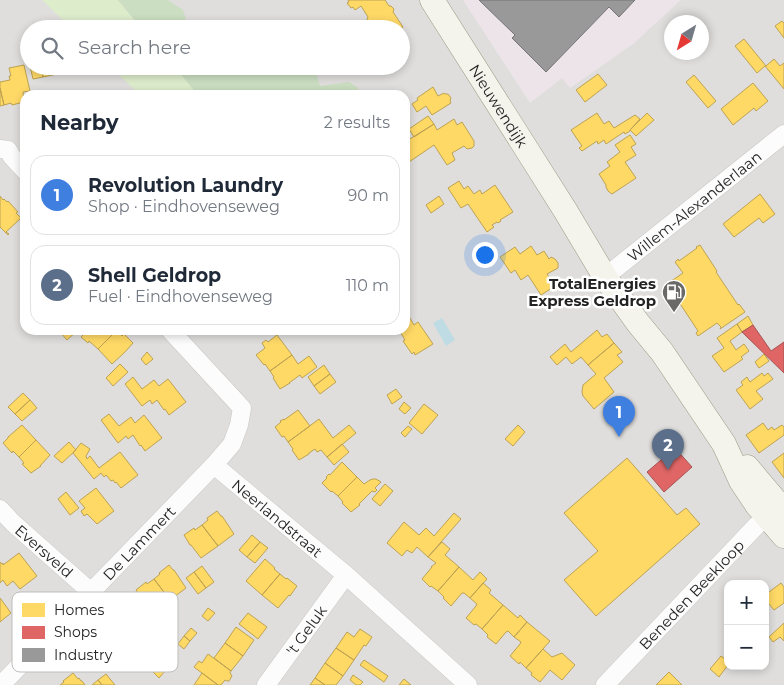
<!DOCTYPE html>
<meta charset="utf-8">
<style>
body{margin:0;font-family:Montserrat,sans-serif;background:#f6f6f7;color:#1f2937}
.controls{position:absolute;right:15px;bottom:15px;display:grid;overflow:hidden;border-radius:10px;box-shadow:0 2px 8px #0003}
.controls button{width:45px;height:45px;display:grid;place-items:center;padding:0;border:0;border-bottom:1px solid #e0e1e3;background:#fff;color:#1f2937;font:25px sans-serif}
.compass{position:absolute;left:664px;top:15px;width:45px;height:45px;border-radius:50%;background:#fff;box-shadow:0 2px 8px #0003;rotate:217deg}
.you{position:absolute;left:484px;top:254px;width:18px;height:18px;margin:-12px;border:4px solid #fff;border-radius:50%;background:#1a73e8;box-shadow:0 0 0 8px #1a73e833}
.badge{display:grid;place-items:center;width:32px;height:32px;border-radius:50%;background:#b45309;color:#fff;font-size:16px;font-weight:700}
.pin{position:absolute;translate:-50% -41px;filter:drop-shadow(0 1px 2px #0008)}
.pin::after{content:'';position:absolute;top:26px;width:18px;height:15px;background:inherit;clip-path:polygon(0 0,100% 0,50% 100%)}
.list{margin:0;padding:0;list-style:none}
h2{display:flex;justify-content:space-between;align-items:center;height:65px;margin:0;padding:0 20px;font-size:21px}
h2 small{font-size:16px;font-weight:400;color:#747a83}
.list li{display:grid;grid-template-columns:32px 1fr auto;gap:15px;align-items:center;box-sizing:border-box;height:80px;margin:0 10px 10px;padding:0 10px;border:1px solid #e0e1e3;border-radius:15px}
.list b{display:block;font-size:19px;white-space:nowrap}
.list p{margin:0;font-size:16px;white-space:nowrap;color:#747a83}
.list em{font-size:16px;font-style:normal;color:#747a83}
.icon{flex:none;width:28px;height:28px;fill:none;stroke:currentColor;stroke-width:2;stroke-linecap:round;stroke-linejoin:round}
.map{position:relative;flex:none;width:784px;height:685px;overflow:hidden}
.search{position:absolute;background:#fff;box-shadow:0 2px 8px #0003;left:20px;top:20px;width:390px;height:55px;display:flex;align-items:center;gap:12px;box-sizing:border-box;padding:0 18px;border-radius:28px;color:#747a83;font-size:19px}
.panel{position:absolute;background:#fff;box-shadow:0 2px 8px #0003;left:20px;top:90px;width:390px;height:245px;border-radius:15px}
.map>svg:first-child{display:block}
.residential{fill:#dfdedc;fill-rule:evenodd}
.industrial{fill:#ede4e9}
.grass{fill:#ddeccb}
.forest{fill:#cbdec1}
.water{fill:#bfdbe3}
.homes{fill:#ffd966;stroke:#bda252}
.shops{fill:#e06666;stroke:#a75252}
.industry{fill:#999;stroke:#757575}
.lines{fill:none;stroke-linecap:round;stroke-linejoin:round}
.minor-casing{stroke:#c9c8c7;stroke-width:19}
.secondary-casing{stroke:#999a82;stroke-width:25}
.minor{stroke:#fdfcfc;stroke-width:18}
.secondary{stroke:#f4f4ed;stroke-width:24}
.labels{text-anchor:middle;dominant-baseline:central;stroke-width:5;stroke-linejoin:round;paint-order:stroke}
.street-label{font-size:15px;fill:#222;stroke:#fff}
.poi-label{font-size:15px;font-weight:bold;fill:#222;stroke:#fff;text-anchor:end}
.key{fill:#fff;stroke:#bdbdbd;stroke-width:1}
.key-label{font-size:14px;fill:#222}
</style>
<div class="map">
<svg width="784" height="685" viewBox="0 0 784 685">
<rect width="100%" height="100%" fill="#f0eeeb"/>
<!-- residential -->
<path class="residential" d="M0,0H784V685H0ZM672,22H702V52H672ZM29,29H401V66H29ZM25,95H405V330H25ZM728,584H765V666H728Z"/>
<!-- industrial -->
<path class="industrial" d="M463,0H681L633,44L570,88L562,78L530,103Z"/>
<!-- grass -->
<path class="grass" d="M42,0H118L142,29H72Z
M110,66H174L198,95H140Z"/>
<!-- forest -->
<path class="forest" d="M118,0H168L183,10L189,29H142Z
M174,66H207L211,71L219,66H273L279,70C286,68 305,63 312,67C317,70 318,80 320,86L349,82L357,87L363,95H198Z"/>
<!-- water -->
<path class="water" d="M442,318L455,340L446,346L433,323Z"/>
<!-- homes -->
<path class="homes" d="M348,0H385L389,6H391L394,9L393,12L403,27L400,29H376L375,27H369L366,22L368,17L361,6L355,10L353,7L351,8L347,3L349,2Z
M782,21L784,23V38L775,26Z
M744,39L766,66L774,59L780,66L784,63V89L765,66L757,73L735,46Z
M24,65L30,91L23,92L24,102L12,105L11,103L4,105L0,88V82L10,80L9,76H11L9,68Z
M30,66H41L43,77L33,79Z
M41,66H61L62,73L43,77Z
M598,74L607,85L585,102L576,90Z
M694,75L716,101L708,108L686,82Z
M753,83L768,101L756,111L754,108L733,125L721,109Z
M433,87L438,96L444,93L445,94H448L451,98L450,101L451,103L432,115L426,106L417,112L412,104L418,100L417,98Z
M0,88L4,105L0,106Z
M59,90L64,95H54Z
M597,113L604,124L609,121L614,128L635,115L640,119L630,130V131L625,134L624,132L606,144L604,140L598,144L597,141L582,151L579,148L582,146L571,130Z
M647,113L654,120L636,136L630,130Z
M428,116L434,124L414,137L409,129Z
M454,119L457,125L462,122L474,141V146L472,148L467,149L464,146L452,153L455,160L447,165L434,145L409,162L408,160L405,162V142L434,124L437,130Z
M630,135L636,144L631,147L636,155L625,162L636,178L612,194L608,191L606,187V185L599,174L610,166L607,162L620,152L615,145Z
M459,181L464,189L468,186L474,194L480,190L482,194L495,185L513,212L500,220L501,221L498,223L497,222L492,225L494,227L487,232L468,204L461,208L448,188Z
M760,194L775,214L763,223L759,218L734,237L723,224Z
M0,196L3,200L4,199L7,202L8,201L18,212L16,213L21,218L6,232L9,234L8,235L0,227Z
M439,196L444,204L431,213L426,205Z
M700,245L717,271L716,272L738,305L739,304L745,312L720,329L721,327L717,323L698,336L696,333L698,331L669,287L666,289L664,286L683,273L675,262L678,259L679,261L697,248L696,247Z
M531,246L537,255L544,251L549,259L551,257L555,259L558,263V268L547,274L555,286L541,295L528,275L521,280L515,270L511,273L500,257L515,247L520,254Z
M407,313L414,325L418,322L433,344L415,355L414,352L412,354L403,341L405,340L399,330H405V314Z
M748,316L753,325L742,332L737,324Z
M737,324L742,332L730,341L736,350L744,344L749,351L741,357L743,359L724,372L712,356L724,348L717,338Z
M62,330H78L67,340L60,332Z
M88,330H117L98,349L89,341L88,343L81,337Z
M117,330L122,336L124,334L133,343L125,352L112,364L98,349Z
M597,330L602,337L607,334L614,343L588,365L581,357L572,364L566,357L557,365L550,357L565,344L571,352Z
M277,335L292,355L270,371L265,364L264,365L256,355L265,348L262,343L266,340L268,342Z
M614,343L622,352L617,355L623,362L604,378L614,392L594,409L583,396L582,392L583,385L596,374L588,365Z
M147,352L153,359L146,365L141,359Z
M764,354L769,361L759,368L755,362Z
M292,355L298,364L309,356L317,367L302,378L300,375L289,383H290L280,389L273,378L274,377L270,371Z
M120,364L128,372L113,386L106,378Z
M324,365L330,374L314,386L308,377Z
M762,373L764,376L768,373L773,379L756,391L763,399L750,409L736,390L743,385L741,382L747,377L750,382Z
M330,374L336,382L320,394L314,386Z
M133,377L142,389L154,380L159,386L168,379L186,402L169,415L165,409L164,410L157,400L152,404L150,400L142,406L125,384Z
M396,389L402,397L392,404L387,395Z
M23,393L30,400L15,414L8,407Z
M30,400L37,408L22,421L15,414Z
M404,402L411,408L405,414L399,409Z
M424,404L438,415L422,434L409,423Z
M298,410L310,426L288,442L284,436L282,437L275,427L281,422L280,421L284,419V420Z
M109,414L119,426L131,417L135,423L144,415L162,438L145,451L141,445L140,446L133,435L128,439L126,436L118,443L101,420Z
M319,419L333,438L349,425L356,433L327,457L321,450L317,452L315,449L309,453V454L299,460L292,450L293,449L288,442Z
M763,423L768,430L772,427L774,430L782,425L784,427V435L759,453L746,435Z
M22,425L36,440L19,457L13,451L12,453L3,443L8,438V437Z
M518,425L525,432L513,446L505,439Z
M408,426L412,429L405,437L401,433Z
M36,440L50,455L40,466H41L31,473L22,464L24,463L19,457Z
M69,442L76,450L62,463L54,456Z
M81,443L90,449L86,456L87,459L90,456L99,468L120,452L138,475L121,488L116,482L115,483L113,480L111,481L106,475L104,477L101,473L94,479L73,453Z
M342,444L349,452L334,465L327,457Z
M784,453V478L772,462Z
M627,458L677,515L686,508L700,524L596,616L564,580L598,551L564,513Z
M342,462L357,477L338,496L332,491L331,492L322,483L327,478L326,477L329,474L330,475Z
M357,477L364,484L370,480L373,479H376L381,482L375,488L377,490L375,492L372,491L359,504L360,505L351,512L342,503L343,502L338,496Z
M385,484L393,491L380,506L372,499Z
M96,488L114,511L97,524L87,514L84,516L81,511L85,508L79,501Z
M66,492L79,508L70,515L58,499Z
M217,511L221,516H222L234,534L218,546L202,525L208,520L207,518Z
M454,513L461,519L428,557L417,547L412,553L407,550L402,556L387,543L404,522L419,535L426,528L434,536Z
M202,525L218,546L201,558L191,545H190L184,535L194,528L195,530Z
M252,535L260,542L247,557L239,550Z
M260,542L268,548L255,563L247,557Z
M442,542L450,549L445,555L459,567L438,591L431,586L430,587L422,579L432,567H431L436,563L428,557Z
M19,553L37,576L20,589L13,581L7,586L3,580L0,583V562L2,564L3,563V565Z
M265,559L275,568L274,569L280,574L262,595L246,581Z
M169,565L173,570H174L186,588L170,600L154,579L160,574L159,573Z
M202,566L214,582L206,588L194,572Z
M459,567L473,580L480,572L487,579L470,598L464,593H462L451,606L443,598L444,597L438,591Z
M194,572L206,588L198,594L186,578Z
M280,574L286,579L287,578L297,586L290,596L289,595L278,608L262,595Z
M154,579L170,600L154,613L143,599L142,600L136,590L146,582L147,584Z
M483,583L491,590L489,593L503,605L482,629L476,624L474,625L466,618L476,606L477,604L470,598Z
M781,583L784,587V603L774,610L769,604L765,607V595Z
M0,598L11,613L0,622Z
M503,605L518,618L520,615L527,622L514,637L508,631L506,632L496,644L487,637L488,635L482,629Z
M208,608L215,613L208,621L202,616Z
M248,613L267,627L258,639L239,624Z
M527,622L550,641L526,668L520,662L519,664L510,656L520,644L521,642L514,637Z
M784,623V641L780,637L773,642L769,637Z
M236,627L254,640L243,656L225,643Z
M191,628L197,633L190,641L184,636Z
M360,629L372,637L366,646L364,645L354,660L336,648L347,632L354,637Z
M184,636L190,641L184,649L178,644Z
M225,643L243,656L231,671L214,658Z
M336,648L354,660L343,676L325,663Z
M543,649L552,657L562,653L575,665L562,680L550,670L540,682L531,675L532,673L526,668Z
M208,654L231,671L230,673L232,676L229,681H227L225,680L221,685H218L194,667L199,661L202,663Z
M721,656L728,661V665L719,677L710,669Z
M364,660L388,676L384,682L360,665Z
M325,663L343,676L336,685H325L315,678Z
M159,664L166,670L159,678L153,672Z
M669,672L682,685H656Z
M73,673L78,679L79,678L81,681H82L85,685H60L64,682L63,681Z
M202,673L218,685H194Z
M106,674L115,685H102L98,680Z
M353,675L363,682L360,685H356L350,680Z
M315,678L325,685H310Z
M404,679L411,685H399Z
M98,680L102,685H92Z"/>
<!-- shops -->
<path class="shops" d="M753,325L771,351L784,342V373L742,332Z
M675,448L692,467L664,492L647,472Z"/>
<!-- industry -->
<path class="industry" d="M479,0H635L619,17L609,7L546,72L512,38L515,35Z"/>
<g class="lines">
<!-- minor casing -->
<g class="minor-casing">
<g id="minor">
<path d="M0,149L8,150L12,157L25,171"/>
<path id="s1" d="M605,277L784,134"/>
<path id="s2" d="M170,330L242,408L239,425L232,444L214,465L346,575L468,685"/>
<path id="s3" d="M0,509L13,523L91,592"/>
<path id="s4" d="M1,685L214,465"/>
<path id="s5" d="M266,685L346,575"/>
<path id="s6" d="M605,685L757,525L775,510"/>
</g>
</g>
<!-- secondary casing -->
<g class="secondary-casing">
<g id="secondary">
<path id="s7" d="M432,0L565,210L605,277L638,323L662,352L724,444L741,481L757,505L784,536"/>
<path d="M747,467L780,506L784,512"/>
</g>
</g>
<!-- minor -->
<use href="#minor" class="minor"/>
<!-- secondary -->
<use href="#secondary" class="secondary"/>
</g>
<!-- icons -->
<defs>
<g id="fuel-pin" transform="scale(1.25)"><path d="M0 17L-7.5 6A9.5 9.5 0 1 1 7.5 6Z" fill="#6a6968" stroke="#fff"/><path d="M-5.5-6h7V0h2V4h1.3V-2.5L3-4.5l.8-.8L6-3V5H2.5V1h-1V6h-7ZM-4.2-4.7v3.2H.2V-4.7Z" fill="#fff"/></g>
</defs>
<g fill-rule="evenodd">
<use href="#fuel-pin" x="674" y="292"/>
</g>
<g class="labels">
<!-- street labels -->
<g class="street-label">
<text stroke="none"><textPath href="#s7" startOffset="125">Nieuwendijk</textPath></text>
<text stroke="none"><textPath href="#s1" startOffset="114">Willem-Alexanderlaan</textPath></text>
<text stroke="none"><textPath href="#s2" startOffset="254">Neerlandstraat</textPath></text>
<text stroke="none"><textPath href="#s4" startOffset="198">De Lammert</textPath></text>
<text stroke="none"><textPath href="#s3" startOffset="61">Eversveld</textPath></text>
<text stroke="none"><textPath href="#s6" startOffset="125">Beneden Beekloop</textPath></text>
<text stroke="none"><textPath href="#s5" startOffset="68">'t Geluk</textPath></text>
</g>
<!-- poi labels -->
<g class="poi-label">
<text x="656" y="283">TotalEnergies<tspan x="656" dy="17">Express Geldrop</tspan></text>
</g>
</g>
<!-- legend -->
<rect x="12" y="592" width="166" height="80" rx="8" class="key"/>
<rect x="22" y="603" width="23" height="14" fill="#ffd966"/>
<rect x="22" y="626" width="23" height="13" fill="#e06666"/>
<rect x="22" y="648" width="23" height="14" fill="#999"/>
<g class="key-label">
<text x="54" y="615">Homes</text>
<text x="54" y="637">Shops</text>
<text x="54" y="660">Industry</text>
</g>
</svg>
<div class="controls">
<button>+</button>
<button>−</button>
</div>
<svg class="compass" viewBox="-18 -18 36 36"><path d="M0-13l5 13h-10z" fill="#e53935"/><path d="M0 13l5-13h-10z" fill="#747a83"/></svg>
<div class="you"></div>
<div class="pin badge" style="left:619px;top:437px;background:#3f7fe0">1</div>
<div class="pin badge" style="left:668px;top:470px;background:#5c6f8a">2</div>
<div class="search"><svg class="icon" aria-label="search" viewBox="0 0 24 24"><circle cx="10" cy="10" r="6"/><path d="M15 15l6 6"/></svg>Search here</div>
<section class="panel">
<h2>Nearby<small>2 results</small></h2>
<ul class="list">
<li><span class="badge" style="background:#3f7fe0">1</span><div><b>Revolution Laundry</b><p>Shop · Eindhovenseweg</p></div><em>90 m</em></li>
<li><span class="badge" style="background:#5c6f8a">2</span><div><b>Shell Geldrop</b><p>Fuel · Eindhovenseweg</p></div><em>110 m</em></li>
</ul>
</section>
</div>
